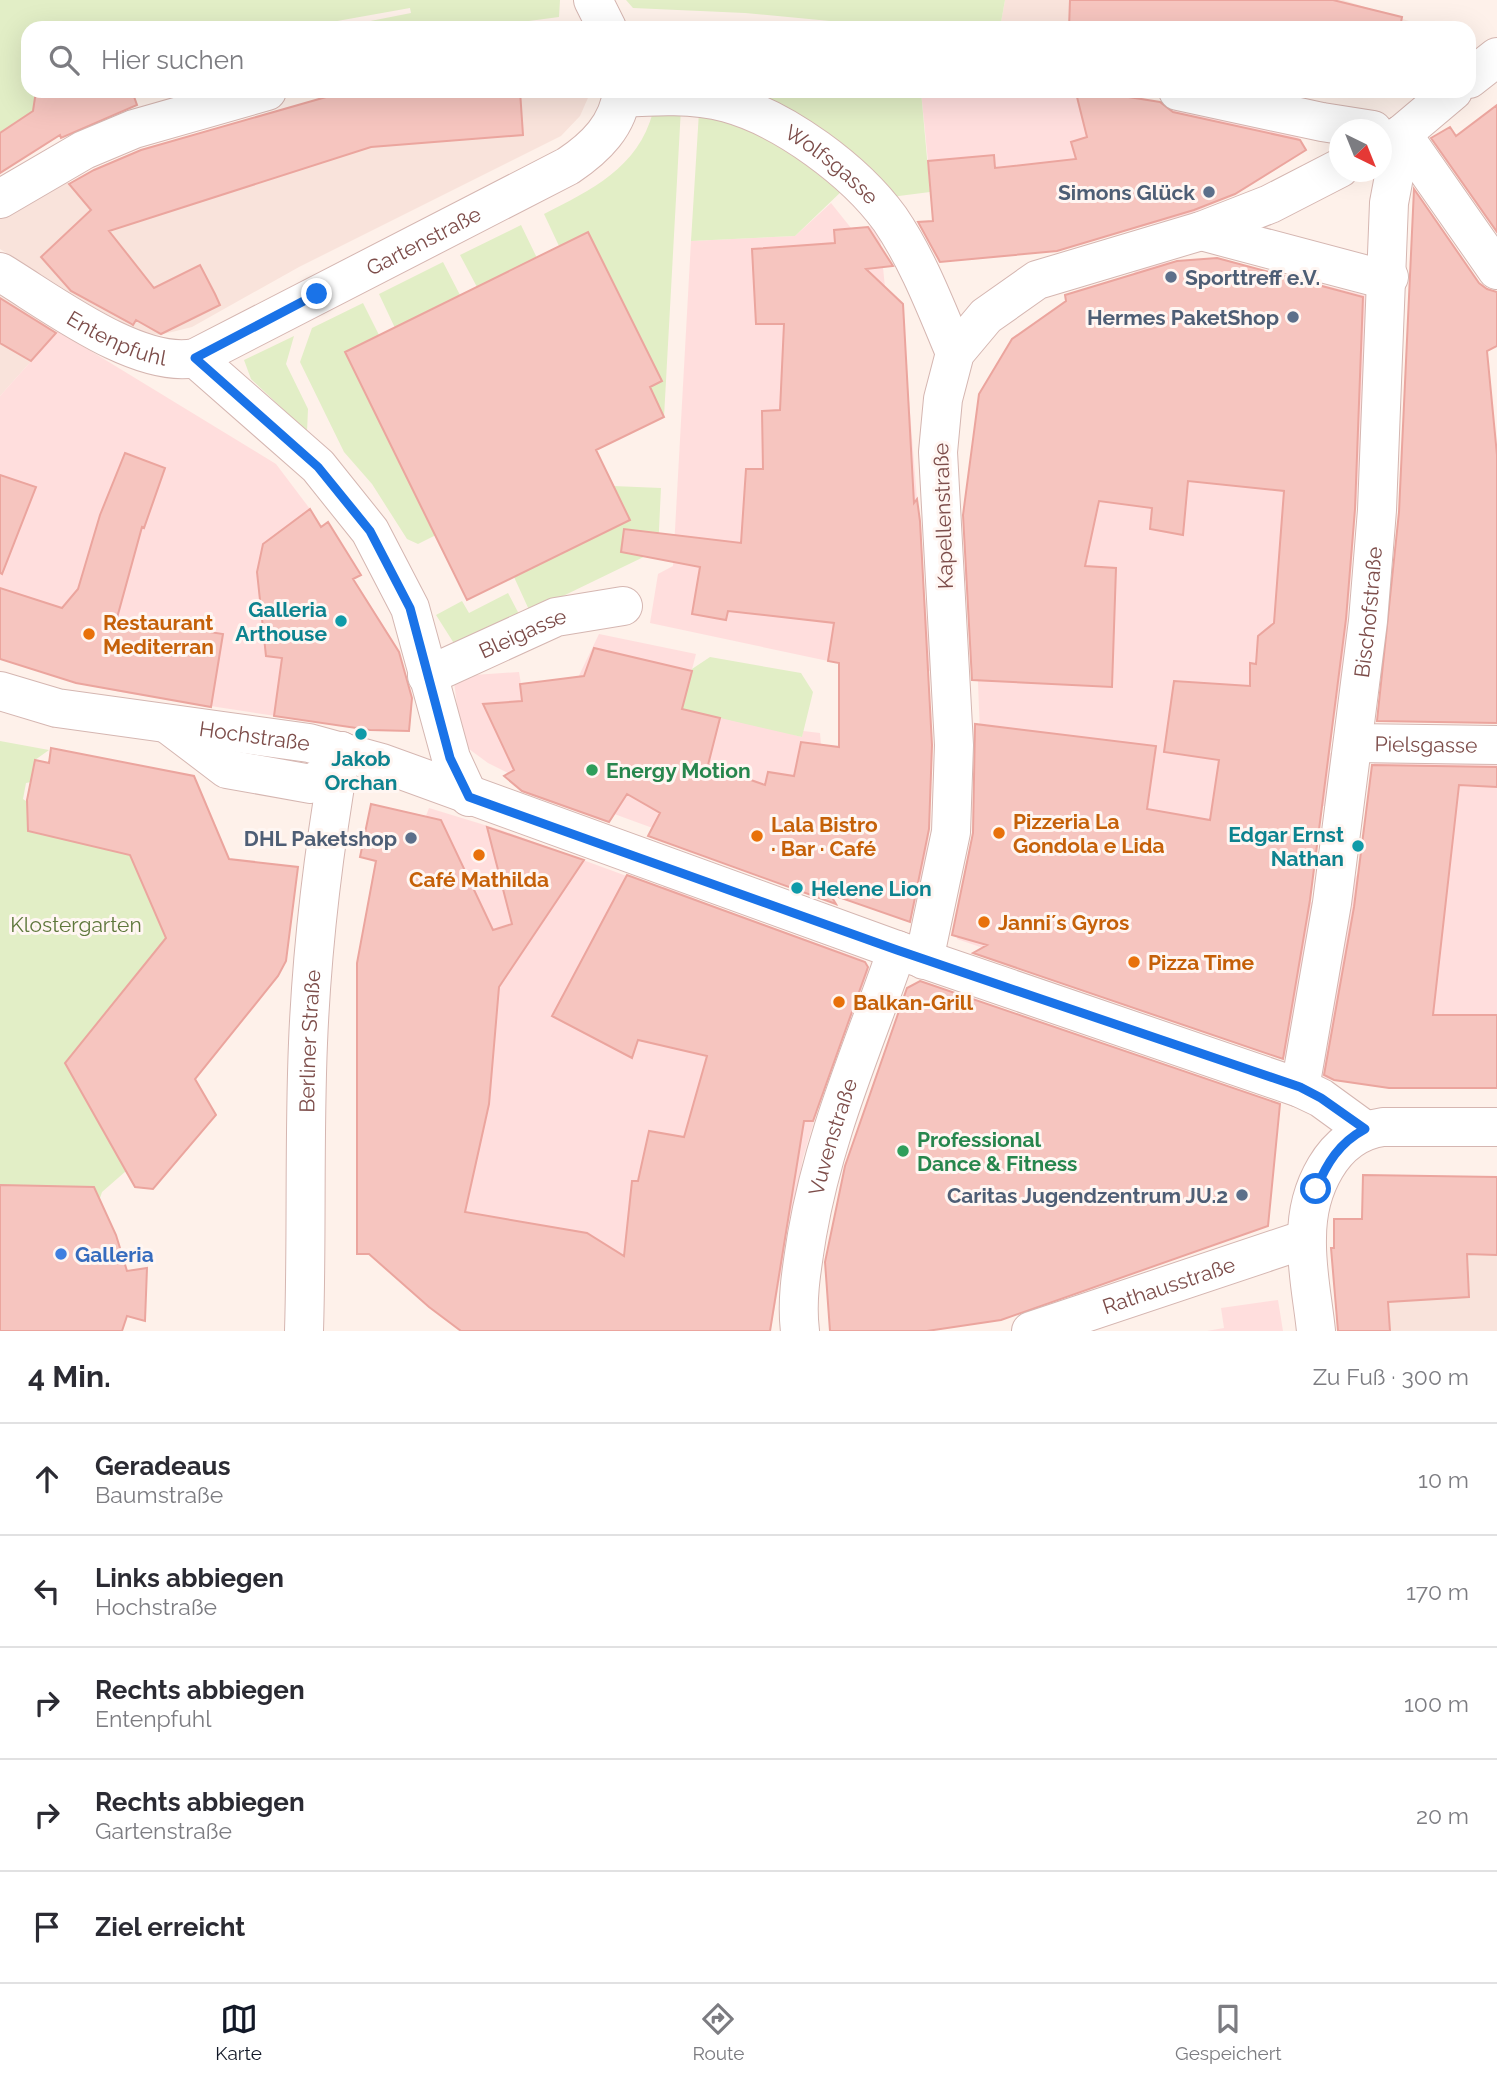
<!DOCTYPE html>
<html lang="de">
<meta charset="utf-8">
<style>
body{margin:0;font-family:Raleway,sans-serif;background:#f2f2f3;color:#2b2b33}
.compass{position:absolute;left:1329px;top:119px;width:63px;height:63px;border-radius:50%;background:#fff;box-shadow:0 7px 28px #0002;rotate:137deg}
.stop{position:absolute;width:21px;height:21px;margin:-16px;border:5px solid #1a73e8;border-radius:50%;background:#fff}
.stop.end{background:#1a73e8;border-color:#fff;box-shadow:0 2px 7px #0008}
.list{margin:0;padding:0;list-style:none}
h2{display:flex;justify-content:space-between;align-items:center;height:91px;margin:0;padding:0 28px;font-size:30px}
h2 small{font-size:23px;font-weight:400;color:#7c7c81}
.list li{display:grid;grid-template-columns:46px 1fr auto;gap:21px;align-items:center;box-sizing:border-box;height:112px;padding:0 28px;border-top:2px solid #e1e1e2}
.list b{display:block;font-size:26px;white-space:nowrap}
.list p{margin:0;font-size:23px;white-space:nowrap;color:#7c7c81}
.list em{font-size:23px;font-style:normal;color:#7c7c81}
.icon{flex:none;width:38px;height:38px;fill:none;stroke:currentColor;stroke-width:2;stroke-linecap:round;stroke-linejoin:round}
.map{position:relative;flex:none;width:1497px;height:1331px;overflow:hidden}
.search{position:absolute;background:#fff;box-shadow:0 7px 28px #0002;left:21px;right:21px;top:21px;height:77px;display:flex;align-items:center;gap:18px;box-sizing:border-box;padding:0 24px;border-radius:21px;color:#7c7c81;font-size:26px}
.sheet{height:651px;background:#fff}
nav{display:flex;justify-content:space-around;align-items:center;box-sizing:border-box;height:98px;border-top:2px solid #e1e1e2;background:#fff;font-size:19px;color:#7c7c81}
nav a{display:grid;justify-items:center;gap:4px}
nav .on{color:#111827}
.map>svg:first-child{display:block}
.residential{fill:#f9e3db}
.commercial{fill:#ffdedd}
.green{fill:#e2eec6}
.building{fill:#f6c5bf;stroke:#eba59e;stroke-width:2}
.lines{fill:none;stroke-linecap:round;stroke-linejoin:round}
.street-casing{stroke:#d5b6b1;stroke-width:40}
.street{stroke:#fff;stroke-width:38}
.route{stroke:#1a73e8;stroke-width:9}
.service-dot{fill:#5c6f8a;stroke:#fff6f2;stroke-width:2.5}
.culture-dot{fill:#0f9aa8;stroke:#fff6f2;stroke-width:2.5}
.food-dot{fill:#e8710a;stroke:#fff6f2;stroke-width:2.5}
.leisure-dot{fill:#2e9e5b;stroke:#fff6f2;stroke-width:2.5}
.shop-dot{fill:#3f7fe0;stroke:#fff6f2;stroke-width:2.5}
.labels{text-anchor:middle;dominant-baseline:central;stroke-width:6;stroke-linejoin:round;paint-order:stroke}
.street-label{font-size:21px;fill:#7d4d4a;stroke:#fff6f2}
.service-label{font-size:21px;font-weight:bold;fill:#4e5e75;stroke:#fff6f2;text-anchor:end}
.culture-label{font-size:21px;font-weight:bold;fill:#0d838f;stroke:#fff6f2;text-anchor:end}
.food-label{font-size:21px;font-weight:bold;fill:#c56008;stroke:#fff6f2;text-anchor:start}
.leisure-label{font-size:21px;font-weight:bold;fill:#27864d;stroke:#fff6f2;text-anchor:start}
.park-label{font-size:21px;fill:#5e773b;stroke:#fff6f2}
.shop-label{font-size:21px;font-weight:bold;fill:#366cbe;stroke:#fff6f2;text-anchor:start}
</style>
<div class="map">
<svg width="1497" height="1331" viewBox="0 0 1497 1331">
<rect width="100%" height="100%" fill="#fef1ea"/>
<!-- residential -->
<path class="residential" d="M1005,0H1343L1412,22L1411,28H1000Z
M347,91H591L580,116L561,136L299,267L192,327L176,331L159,335L130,330L0,249V212L60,171L70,184L175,140Z
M0,296L58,331L0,396Z
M1331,1248L1497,1255V1331H1338Z"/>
<!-- commercial -->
<path class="commercial" d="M921,91H1091L1127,95L1294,131L1306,150L1238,192L1193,213L1049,251L938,262Z
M831,203L851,228L879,226L886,298L905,351L931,671H901L828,661L650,623L658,574L673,566L691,241L795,236Z
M1214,258L1372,297L1345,656L1333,727L1330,753L1335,754L1326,806H1322L1309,902L1315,903L1290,1058L1242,1045L1244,1038L957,939L968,893L981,759L974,582L963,580L967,554L963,506H969L979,394L1012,339L1066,301L1065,296L1135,277L1134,270L1156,263Z
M58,331L276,464L310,509L393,641L399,731L328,724L126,693L76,683L0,659V396Z
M599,634L696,654L683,704L802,737L803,731L820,733L821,745L896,824L930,826L925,870L910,922L524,781L488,763L469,749L464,741L455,706L457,705L454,682L459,676L519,672L521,684L572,690Z
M1375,755H1497V1088H1392L1320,1078L1354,880L1358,873Z
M372,804L426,816L429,808L501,830L662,889L664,885L714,907L864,960L869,970L822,1095L803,1158L771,1327L766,1331H461L369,1254H357V963L375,862L360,857Z
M1278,1300L1283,1331H1207L1224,1328L1221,1308Z"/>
<!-- green -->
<path class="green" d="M0,0H560L559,17L475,28H335L411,13L410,8L298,28H28V91H39L36,111L0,132Z
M626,0H1005L1000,28H903L745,13L633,8Z
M728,91H921L930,192L891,197Z
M681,108L664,417L650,387L662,381L588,233L559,246L544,214C591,190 638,168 653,112Z
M699,112L742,124L845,188L795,236L691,241Z
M521,225L537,258L477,287L460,255Z
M443,262L460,295L395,328L379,294Z
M363,303L379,335L346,352L436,535L418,544L407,539L372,484L344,452L300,362L312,328Z
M294,336L286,364L308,409L307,432L251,379L244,360Z
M613,486L661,488L658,550L530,612L514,577L630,520Z
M508,593L520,616L455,645L436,615L462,601L469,613Z
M710,657L801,673L813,692L802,737L682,709L692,669Z
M0,741L49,750L35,760L31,782L26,783L23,799L29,803L28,831L115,847V852L130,855L166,938L65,1063L126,1171L102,1192L98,1204L82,1187L0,1185Z"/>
<!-- building -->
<path class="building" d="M1070,0H1333L1402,17L1400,28H1069Z
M36,91H132L137,105L61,138L60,135L0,173V133L33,111Z
M347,91H520L523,135L371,147L109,231L154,288L200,265L215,294L220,305L161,334L136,320L133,325L130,323L71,291L41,257L91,210L69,184L94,170L141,150Z
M1097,92L1160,102L1173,112L1300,140L1306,150L1235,194L1194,210L1057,251L940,262L918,222L933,221L928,161L994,155L995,168L1076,159L1071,142L1087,137L1076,93L1098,95Z
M1497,105V232L1431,138L1450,127L1456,136Z
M1414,189L1479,283L1487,289L1497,292V346L1487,351L1497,455V723L1377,721L1399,512Z
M868,227L893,266L866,269L903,304L914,503L917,499L920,521L932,745L929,829L910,922L830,894L836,904L648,836L660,813L627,794L609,822L522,791L504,776L514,770L483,704L522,701L520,684L584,676L594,648L692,671L682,709L720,718L708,765L765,785L768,772L794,776L801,742L839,747V663L828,661L834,623L728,611L726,620L692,614L700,567L621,552L624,529L741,543L746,469H763L762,411L780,410L784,324H756L752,249L835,243L834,230Z
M588,232L662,381L650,387L664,417L596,450L630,520L467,600L345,352Z
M1217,258L1363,297L1355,509L1346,619L1310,900L1283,1059L973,953L987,945L952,935L973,833L975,724L1156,746L1147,809L1210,820L1219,760L1164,752L1174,681L1250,686V663L1256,664L1258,636L1274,623L1284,491L1188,481L1183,535L1150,529L1152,508L1099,501L1085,566L1116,568L1112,687L972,680L963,515L979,394L1012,339L1066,301L1065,295L1177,261Z
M0,298L56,333L31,361L0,343Z
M125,453L165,468L144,528L142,527L117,618L223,634L211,707L76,683L0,659V588L62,608L78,589L100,515Z
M0,475L36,487L2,574L0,573Z
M310,509L321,527L328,522L361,575L353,579L399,652L412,698L409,731L370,730L274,716L282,658L266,656L257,572L263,544Z
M51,748L194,776L229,859L298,867L286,961L278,976L195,1079L216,1115L153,1189L135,1187L65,1063L166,938L130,855L28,831L27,800L35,760L49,763Z
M1372,765L1497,767V787L1459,785L1433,1015H1497V1088H1389L1334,1080L1324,1075L1354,907Z
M371,804L441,820L493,930L512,924L487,827L584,860L499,987L489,1104L465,1212L587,1233L624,1256L632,1181H638L649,1131L684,1137L707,1056L638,1040L632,1058L552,1016L627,875L865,962L868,967L813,1121H804L770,1331H461L429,1307L369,1254H357V963L376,861L360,857Z
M920,981L1280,1104L1268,1226L1001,1320L927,1331H830L825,1262L845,1166L907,988Z
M1363,1175L1497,1177V1255L1467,1254L1469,1297L1388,1302L1390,1331H1338L1331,1248H1334V1219H1362Z
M0,1185L94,1187L116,1235L127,1271L147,1268L145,1321L127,1316L122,1331H0Z"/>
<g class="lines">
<!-- street casing -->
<g class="street-casing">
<g id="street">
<path d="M593,0L607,28"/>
<path d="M1469,79L1497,57"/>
<path d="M1178,91L1322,122L1373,130"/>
<path id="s1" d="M621,98C656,96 693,94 727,103C785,119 855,171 890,219C918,260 936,308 955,353"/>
<path d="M1402,134L1497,270"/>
<path d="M1382,146L1402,134L1453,91"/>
<path d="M0,199L84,150L134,129L267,91"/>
<path d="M1201,231L1371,276L1389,277"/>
<path id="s2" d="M0,272C50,302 137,369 195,358L568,166C595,148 619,125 622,91"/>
<path d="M195,358L318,466L370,531L410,608L451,758L469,797"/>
<path id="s3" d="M427,676L556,617L623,606"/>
<path id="s4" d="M0,691L57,708L309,743L382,763L897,950L1300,1088L1321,1098L1365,1130"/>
<path d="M169,725L227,769L311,784L330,772L341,751"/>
<path id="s5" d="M1354,743L1497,745"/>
<path d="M924,960L951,832L954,745L938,452L943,399L955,353L986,316L1037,280L1201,231L1270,204L1340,168"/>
<path id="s6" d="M1300,1088L1332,903L1368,621L1377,510L1389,203L1402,134"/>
<path id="s7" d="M304,1331C307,1235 304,1139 308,1043C312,944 324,847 341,751"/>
<path id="s8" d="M800,1331C796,1299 802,1267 807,1235C825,1131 863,1049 897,950"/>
<path id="s9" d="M1031,1331L1306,1239"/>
<path d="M1316,1331C1313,1301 1306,1269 1307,1238C1307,1191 1331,1134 1383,1127H1497"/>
</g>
</g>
<!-- street -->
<use href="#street" class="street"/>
</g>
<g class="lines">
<!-- route -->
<path class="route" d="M317,294L195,358L318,467L370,531L410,608L450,758L469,797L897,950L1300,1087L1321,1098L1365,1129C1339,1143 1327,1163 1316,1189"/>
</g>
<!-- markers -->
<g class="service-dot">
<circle cx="1209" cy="192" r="7"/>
<circle cx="1171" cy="277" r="7"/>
<circle cx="1293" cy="317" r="7"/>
<circle cx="411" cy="838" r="7"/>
<circle cx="1242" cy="1195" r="7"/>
</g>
<g class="culture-dot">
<circle cx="341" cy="621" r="7"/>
<circle cx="361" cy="734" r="7"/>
<circle cx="1358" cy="846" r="7"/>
<circle cx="797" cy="888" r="7"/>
</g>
<g class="food-dot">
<circle cx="89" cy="634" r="7"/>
<circle cx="999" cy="833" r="7"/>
<circle cx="757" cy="836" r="7"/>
<circle cx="479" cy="855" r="7"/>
<circle cx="984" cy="922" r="7"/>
<circle cx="1134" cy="962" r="7"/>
<circle cx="839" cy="1002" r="7"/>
</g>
<g class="leisure-dot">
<circle cx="592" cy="770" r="7"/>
<circle cx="903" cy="1151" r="7"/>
</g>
<circle class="shop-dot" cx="61" cy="1254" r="7"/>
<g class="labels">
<!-- street labels -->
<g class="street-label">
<text stroke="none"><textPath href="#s1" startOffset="229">Wolfsgasse</textPath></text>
<text stroke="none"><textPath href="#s2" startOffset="474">Gartenstraße</textPath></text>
<text stroke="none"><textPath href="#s2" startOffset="135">Entenpfuhl</textPath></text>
<text transform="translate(943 516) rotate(-92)">Kapellenstraße</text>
<text stroke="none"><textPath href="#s6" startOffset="481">Bischofstraße</textPath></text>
<text stroke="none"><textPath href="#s3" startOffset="105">Bleigasse</textPath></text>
<text stroke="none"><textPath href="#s4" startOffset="259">Hochstraße</textPath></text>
<text stroke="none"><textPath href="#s5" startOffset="72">Pielsgasse</textPath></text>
<text stroke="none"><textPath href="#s7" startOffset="290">Berliner Straße</textPath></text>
<text stroke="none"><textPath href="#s8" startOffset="198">Vuvenstraße</textPath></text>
<text stroke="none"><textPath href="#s9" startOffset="145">Rathausstraße</textPath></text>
</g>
<!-- service labels -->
<g class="service-label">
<text x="1195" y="192">Simons Glück</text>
<text x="1185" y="277" text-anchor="start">Sporttreff e.V.</text>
<text x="1279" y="317">Hermes PaketShop</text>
<text x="397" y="838">DHL Paketshop</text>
<text x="1228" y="1195">Caritas Jugendzentrum JU.2</text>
</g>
<!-- culture labels -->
<g class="culture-label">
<text x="327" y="609">Galleria<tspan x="327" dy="24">Arthouse</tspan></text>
<text x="361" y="758" text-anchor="middle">Jakob<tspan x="361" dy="24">Orchan</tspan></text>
<text x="1344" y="834">Edgar Ernst<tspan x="1344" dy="24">Nathan</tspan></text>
<text x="811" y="888" text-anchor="start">Helene Lion</text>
</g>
<!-- food labels -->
<g class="food-label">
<text x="103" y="622">Restaurant<tspan x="103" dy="24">Mediterran</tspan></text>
<text x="1013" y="821">Pizzeria La<tspan x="1013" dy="24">Gondola e Lida</tspan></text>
<text x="771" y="824">Lala Bistro<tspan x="771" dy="24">· Bar · Café</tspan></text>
<text x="479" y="879" text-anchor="middle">Café Mathilda</text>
<text x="998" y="922">Janni´s Gyros</text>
<text x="1148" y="962">Pizza Time</text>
<text x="853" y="1002">Balkan-Grill</text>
</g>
<!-- leisure labels -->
<g class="leisure-label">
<text x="606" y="770">Energy Motion</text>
<text x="917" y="1139">Professional<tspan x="917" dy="24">Dance &amp; Fitness</tspan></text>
</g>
<!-- park labels -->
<g class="park-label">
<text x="76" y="924">Klostergarten</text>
</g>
<!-- shop labels -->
<g class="shop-label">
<text x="75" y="1254">Galleria</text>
</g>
</g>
</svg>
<svg class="compass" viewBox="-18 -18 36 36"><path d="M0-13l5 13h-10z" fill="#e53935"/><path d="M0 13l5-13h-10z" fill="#7c7c81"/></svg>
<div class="stop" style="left:1316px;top:1189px"></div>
<div class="stop end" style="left:317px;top:294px"></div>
<div class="search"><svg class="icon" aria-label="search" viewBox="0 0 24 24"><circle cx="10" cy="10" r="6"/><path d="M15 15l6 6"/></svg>Hier suchen</div>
</div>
<section class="sheet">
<h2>4 Min.<small>Zu Fuß · 300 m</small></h2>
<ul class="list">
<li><svg class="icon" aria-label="ahead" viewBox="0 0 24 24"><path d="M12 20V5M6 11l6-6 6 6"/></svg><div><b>Geradeaus</b><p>Baumstraße</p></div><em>10 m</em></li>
<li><svg class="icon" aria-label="left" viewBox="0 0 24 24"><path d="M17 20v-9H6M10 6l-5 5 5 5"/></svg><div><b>Links abbiegen</b><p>Hochstraße</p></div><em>170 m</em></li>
<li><svg class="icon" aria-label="right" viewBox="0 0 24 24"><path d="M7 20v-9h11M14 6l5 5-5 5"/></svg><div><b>Rechts abbiegen</b><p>Entenpfuhl</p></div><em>100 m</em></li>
<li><svg class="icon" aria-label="right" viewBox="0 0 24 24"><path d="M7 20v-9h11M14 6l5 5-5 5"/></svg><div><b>Rechts abbiegen</b><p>Gartenstraße</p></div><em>20 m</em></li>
<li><svg class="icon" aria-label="arrive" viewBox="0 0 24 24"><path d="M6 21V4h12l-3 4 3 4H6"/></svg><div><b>Ziel erreicht</b></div></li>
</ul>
</section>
<nav>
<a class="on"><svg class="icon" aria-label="map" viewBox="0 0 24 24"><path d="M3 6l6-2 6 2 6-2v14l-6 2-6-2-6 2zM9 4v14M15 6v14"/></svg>Karte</a>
<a><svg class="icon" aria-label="directions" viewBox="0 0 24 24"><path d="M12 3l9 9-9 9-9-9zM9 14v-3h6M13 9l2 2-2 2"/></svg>Route</a>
<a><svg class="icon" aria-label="saved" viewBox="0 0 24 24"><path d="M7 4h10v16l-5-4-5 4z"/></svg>Gespeichert</a>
</nav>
